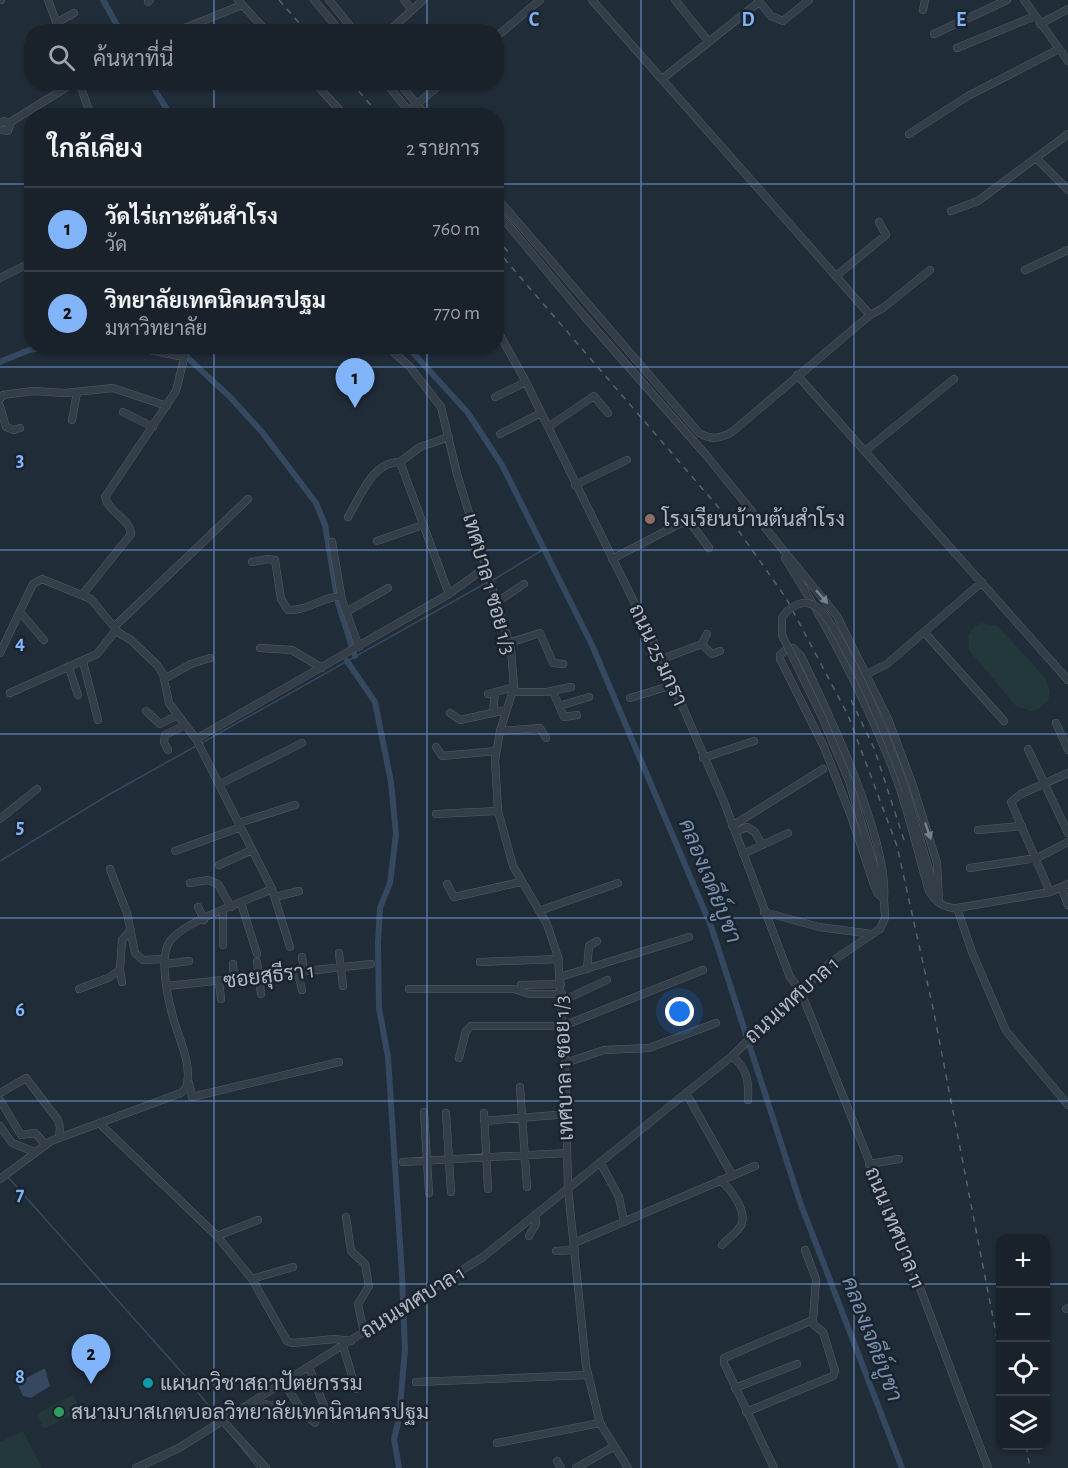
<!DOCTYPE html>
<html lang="th">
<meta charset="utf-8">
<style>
body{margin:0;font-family:"Alegreya Sans",Sarabun,sans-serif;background:#262e37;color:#f1f3f6}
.controls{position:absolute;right:18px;bottom:18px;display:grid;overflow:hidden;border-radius:12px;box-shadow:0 2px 4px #0004}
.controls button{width:54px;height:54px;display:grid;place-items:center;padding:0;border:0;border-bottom:2px solid #373e47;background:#19212b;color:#f1f3f6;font:30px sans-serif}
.you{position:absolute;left:680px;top:1012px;width:21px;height:21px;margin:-15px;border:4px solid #fff;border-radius:50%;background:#1a73e8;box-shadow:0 0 0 9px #1a73e833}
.badge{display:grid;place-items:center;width:39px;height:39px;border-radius:50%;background:#81b4f9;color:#111;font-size:20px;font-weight:700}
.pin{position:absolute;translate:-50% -50px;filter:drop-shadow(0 2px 3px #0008)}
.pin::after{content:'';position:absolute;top:32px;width:21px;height:18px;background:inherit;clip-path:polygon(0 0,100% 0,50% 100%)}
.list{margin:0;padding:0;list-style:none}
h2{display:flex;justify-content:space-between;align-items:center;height:78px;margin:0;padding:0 24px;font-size:26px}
h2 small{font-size:20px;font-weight:400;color:#9fa3a9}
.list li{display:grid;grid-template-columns:39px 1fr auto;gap:18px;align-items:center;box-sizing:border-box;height:84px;padding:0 24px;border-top:2px solid #373e47}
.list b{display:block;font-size:22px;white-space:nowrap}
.list p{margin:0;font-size:20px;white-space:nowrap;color:#9fa3a9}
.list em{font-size:20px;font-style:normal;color:#9fa3a9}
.icon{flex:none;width:33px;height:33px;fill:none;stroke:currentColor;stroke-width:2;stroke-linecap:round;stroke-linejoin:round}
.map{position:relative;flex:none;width:1068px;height:1468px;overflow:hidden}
.search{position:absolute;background:#19212b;box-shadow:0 2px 4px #0004;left:24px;top:24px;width:480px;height:66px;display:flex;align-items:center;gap:15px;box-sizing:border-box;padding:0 21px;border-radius:24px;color:#9fa3a9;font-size:22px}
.panel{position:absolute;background:#19212b;box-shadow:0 2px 4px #0004;left:24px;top:108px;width:480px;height:246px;border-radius:24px}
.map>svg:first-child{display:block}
.green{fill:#23383a}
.water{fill:#344860}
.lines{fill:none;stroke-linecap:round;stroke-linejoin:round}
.stream{stroke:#344860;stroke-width:1.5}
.canal{stroke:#344860;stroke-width:6}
.minor-casing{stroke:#525c67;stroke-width:8}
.minor{stroke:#343e49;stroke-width:7}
.rail{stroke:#566270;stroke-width:1.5;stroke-dasharray:6 6;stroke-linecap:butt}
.minor-bridge-casing{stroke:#525c67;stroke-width:8;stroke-linecap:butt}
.minor-bridge{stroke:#343e49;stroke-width:7}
.oneway{fill:#78828e}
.grid{fill:none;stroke:#81b4f9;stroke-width:1.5;stroke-opacity:0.55}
.education-dot{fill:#8d6e63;stroke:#1a232e;stroke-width:2}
.culture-dot{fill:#0f9aa8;stroke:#1a232e;stroke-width:2}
.leisure-dot{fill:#2e9e5b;stroke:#1a232e;stroke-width:2}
.labels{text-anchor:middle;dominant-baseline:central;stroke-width:5;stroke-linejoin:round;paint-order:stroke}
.poi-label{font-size:21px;fill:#afb9c6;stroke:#1a232e;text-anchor:start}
.street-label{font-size:21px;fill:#afb9c6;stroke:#1a232e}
.water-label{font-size:22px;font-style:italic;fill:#7690ae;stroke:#1a232e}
.grid-label{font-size:20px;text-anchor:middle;font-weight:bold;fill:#81b4f9;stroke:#1a232e;stroke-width:5;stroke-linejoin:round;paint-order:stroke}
</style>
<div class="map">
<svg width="1068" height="1468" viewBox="0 0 1068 1468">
<rect width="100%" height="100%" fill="#212c39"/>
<!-- green -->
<path class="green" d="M982,623L998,626L1045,678L1050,692L1048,700L1039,709L1031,711L1016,706L969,650L968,635L974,627Z
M73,1395L81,1410L44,1429L36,1414Z
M23,1431L42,1468H0V1442Z"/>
<!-- water -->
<path class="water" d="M45,1368L50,1386L31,1398L23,1396L17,1383Z"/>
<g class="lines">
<!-- stream -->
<path class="stream" d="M493,580L544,549
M200,744L486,583
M0,861L110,794L196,746
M7,1176L186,1377L219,1419
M227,1430L258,1468"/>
<!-- canal -->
<path class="canal" d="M103,0L121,32
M150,82L171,116
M175,346L230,397L262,432L316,503L325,525L338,603L355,656
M407,346L468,413L502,465L592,645L711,926L800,1202L902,1468
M0,362L29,350L53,346
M347,661L375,702L391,782L396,834L390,883L380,908L378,943L379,1008L388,1057L402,1275L405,1349L399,1419L394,1439L399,1468"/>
<!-- minor casing -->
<g class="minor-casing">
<path id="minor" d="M0,0H1
M48,0L60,32
M238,0L267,32
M314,0L341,32
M329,0L355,32
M404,0L412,10
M675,0L709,42
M758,0L771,16L783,21L809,0
M1024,0L1068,61
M148,2L150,0
M923,10L925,0
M56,23L74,13
M1040,24L1068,9
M175,32L242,5
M388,32L423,0
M934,34L1007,0
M496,37L540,0
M957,48L1035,16
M662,79L759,2
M79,82L91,116
M314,82L345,116
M385,82L413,116
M398,82L427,116
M409,111L443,82
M0,123L4,121L10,125L8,131L0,130
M9,123L75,82
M909,134L968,96L1059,49
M1037,159L1068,190
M496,197L699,433C712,440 719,439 732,432L870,315L592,0
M496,210L584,316L706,455L837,616L888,719L912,783L937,863L939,902
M951,211L978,201L1068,134
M1025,270L1068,250
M836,276L886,235L879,222
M0,278L32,262
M870,315L883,308L930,270
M496,328L526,382L662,659L724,802L782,956L790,977L800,990L824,1049L917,1280L988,1468
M387,346L410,367L441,407L457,474L511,649L514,687L500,731L495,760L498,811L513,866L547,924L558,957L565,1063L568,1188L586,1366L600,1423L628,1468
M145,349L184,357
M797,375L1068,680
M495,397L526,382
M0,399L3,395L33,391L65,393L113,388L167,406
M0,406L6,427L14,430L20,428
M123,412L153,427
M72,420L77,393
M548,427L594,396L608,413
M500,434L541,413
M449,437L420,447L400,462L449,594
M865,451L954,379
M575,485L627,460
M348,517C360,498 372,461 400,462
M377,541L423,525
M332,542L342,600L359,647
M785,558C827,624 864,696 893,769C908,808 917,851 929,891C935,901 945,909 957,908L1050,892L1068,884
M612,559L681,523L692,525L709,548
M252,562L268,559L275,560L281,599L288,610C307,611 322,597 341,596
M83,594L131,534C131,520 108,512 105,497L176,391L187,346
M497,602L524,584
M20,612L44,640
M346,612L388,588
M114,627L248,499
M924,632L1004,721
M509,643L540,633L553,663L563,664
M702,644L712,654L720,651
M260,648L292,650L322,668
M788,648H793L801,656C828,712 889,840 884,899L878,894L874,885L851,816L824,747L780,659V655Z
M0,653L33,584L42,579L91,599L119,633L131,640L157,665L163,674L169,703L196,739L272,889L290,947
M662,659L702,644L707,634
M83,662L98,720
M69,668L78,695
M867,674L887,664L982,582
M164,679L191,664L210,658
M513,692H547L571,687
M553,692L564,717L577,715
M10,693L97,654L116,630
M488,694L514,687
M630,698L673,685
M559,706L589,697
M146,711L160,724L178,715
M450,713L460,720L506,710
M493,713L495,692
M1056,723L1068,750
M500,731L540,728L546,738
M196,739L449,594L486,567
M436,747L442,756L496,751
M1028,749L1068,833
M168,750L164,742L165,735L185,725
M703,758L754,741
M220,784L302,743
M906,791L937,897
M436,814L498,811
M0,819L37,789
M239,823L295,805
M732,826L823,769
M978,830L1022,826
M735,832L747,827L755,832L762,845
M175,851L241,827
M743,854L788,833
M219,865L252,850
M970,868L1037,858L1068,842
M110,869L127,913L135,953L143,960L164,959
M190,883L208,880L218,884L231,907
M447,884L454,897L521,882
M1061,887L1068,905
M1050,892L1011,802L1021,794L1068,773
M275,897L299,891
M241,903L257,954
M198,907L204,920
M957,908L972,952L1006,1031L1068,1105
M223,911V945
M539,911L618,883
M764,912L819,927L872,934
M339,953L343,986
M302,957L304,972
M257,962L261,994
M480,962L559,959
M165,964L189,961
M233,964L234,980
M587,969L589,946L597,941
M120,970L122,982
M298,973L302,990
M560,977L689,937
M219,982L221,999
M521,985L561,984
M167,986L371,964
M79,989L108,978L120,970L122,940L131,930
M409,989H514L529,994H562
M562,1001L607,980
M732,1056C747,1068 749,1081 748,1100
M459,1058L466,1031L471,1026H563L703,970
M565,1063L604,1050L649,1048L716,1023
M189,1083L192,1097L339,1062
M520,1087L527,1187
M0,1093L26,1078L58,1120L60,1127L59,1138
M686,1093L732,1175
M0,1100L21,1135L35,1133L46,1145
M424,1112L429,1193
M446,1113L451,1192
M484,1113L488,1189
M484,1121L567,1114
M99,1123L217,1236L252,1279L287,1341L292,1343L335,1339L351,1341
M0,1126L12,1143L35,1152
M403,1162L566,1153
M600,1162L619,1197L624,1222
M869,1164L899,1159
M0,1179L51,1141L181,1093L186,1088C192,1070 183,1048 177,1030C170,1010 157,959 170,941C185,921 248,900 272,889
M720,1180C730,1188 746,1209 742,1223C740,1231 727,1239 722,1245
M346,1217L351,1251L365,1264L369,1286L358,1304L364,1333
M217,1236L258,1220
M529,1236L536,1224L535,1215
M574,1243L755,1166
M556,1251L575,1250
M252,1279L293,1267
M1066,1309L1068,1308
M343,1346L356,1389
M309,1367L327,1414L332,1418
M416,1382L588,1375
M284,1383L304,1414L315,1423
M735,1388L797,1364
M256,1401L271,1406L282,1402
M746,1412L833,1376L835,1371L823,1332L814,1325L813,1320
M223,1421L266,1468
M497,1443L600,1423
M557,1461L561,1468
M136,1468L179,1448L483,1257L732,1056L831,962L880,929L885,918L884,899L856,805
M576,1468L613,1447
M774,1468L724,1363V1358L813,1320L816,1279L805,1250"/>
</g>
<!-- minor -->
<use href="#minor" class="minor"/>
<!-- rail -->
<path class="rail" d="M279,0L307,32
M351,82L380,116
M496,238L510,254
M496,249L738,530L786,598L848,715L897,846L933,1008L1000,1354
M851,700L874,748L905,843
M1026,1446L1030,1468"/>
<!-- minor-bridge casing -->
<g class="minor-bridge-casing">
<path id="minor-bridge" d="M856,805L849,781L822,717L782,635V618C789,606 804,598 817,607C826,613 832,627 838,636C866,686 888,738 906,791"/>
</g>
<!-- minor-bridge -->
<use href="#minor-bridge" class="minor-bridge"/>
</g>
<!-- one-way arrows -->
<defs><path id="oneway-solid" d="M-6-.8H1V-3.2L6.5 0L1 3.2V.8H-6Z" transform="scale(1.5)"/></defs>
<g class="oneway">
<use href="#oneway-solid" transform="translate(822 597) rotate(49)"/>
<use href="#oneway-solid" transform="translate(928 831) rotate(71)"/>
</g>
<!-- grid -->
<path class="grid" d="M214,0V32M427,0V32M641,0V1468M854,0V1468M214,82V116M427,82V116M0,184H32M496,184H1068M214,346V1468M427,346V1468M0,367H1068M0,550H1068M0,734H1068M0,918H1068M0,1101H1068M0,1284H1000M1046,1284H1068"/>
<!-- markers -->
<circle class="education-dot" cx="650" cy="519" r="6"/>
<circle class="culture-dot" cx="148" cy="1383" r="6"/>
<circle class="leisure-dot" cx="59" cy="1412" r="6"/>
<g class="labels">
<!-- poi labels -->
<g class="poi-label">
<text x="662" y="519">โรงเรียนบ้านต้นสำโรง</text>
<text x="160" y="1383">แผนกวิชาสถาปัตยกรรม</text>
<text x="71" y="1412">สนามบาสเกตบอลวิทยาลัยเทคนิคนครปฐม</text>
</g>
<!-- street labels -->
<g class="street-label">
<text transform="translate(489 584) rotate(74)">เทศบาล 1 ซอย 1/3</text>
<text transform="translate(658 655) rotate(65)">ถนน 25 มกรา</text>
<text transform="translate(269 976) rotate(-7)">ซอยสุธีรา 1</text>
<text transform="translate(792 1000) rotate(-42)">ถนนเทศบาล 1</text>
<text transform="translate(564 1068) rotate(-92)">เทศบาล 1 ซอย 1/3</text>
<text transform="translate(895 1228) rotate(68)">ถนน เทศบาล 11</text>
<text transform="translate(413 1302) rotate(-32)">ถนนเทศบาล 1</text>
</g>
<!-- water labels -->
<g class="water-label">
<text transform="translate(710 881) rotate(68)">คลองเจดีย์บูชา</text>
<text transform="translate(872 1339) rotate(69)">คลองเจดีย์บูชา</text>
</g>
</g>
<g class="grid-label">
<text x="534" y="26">C</text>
<text x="748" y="26">D</text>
<text x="961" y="26">E</text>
<text x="20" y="466">3</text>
<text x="20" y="649">4</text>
<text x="20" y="833">5</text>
<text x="20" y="1016">6</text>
<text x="20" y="1200">7</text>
<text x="20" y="1383">8</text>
</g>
</svg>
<div class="controls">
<button>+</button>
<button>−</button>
<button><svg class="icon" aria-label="locate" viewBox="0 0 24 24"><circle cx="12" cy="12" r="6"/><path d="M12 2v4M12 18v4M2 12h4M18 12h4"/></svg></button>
<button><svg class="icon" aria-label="layers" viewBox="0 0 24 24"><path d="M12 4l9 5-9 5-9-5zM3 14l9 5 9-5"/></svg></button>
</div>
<div class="you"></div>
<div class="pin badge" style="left:355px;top:408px">1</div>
<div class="pin badge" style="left:91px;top:1384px">2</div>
<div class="search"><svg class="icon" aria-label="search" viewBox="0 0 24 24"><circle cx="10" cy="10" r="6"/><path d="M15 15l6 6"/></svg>ค้นหาที่นี่</div>
<section class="panel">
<h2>ใกล้เคียง<small>2 รายการ</small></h2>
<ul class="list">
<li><span class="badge">1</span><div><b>วัดไร่เกาะต้นสำโรง</b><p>วัด</p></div><em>760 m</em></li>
<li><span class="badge">2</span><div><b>วิทยาลัยเทคนิคนครปฐม</b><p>มหาวิทยาลัย</p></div><em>770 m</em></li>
</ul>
</section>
</div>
